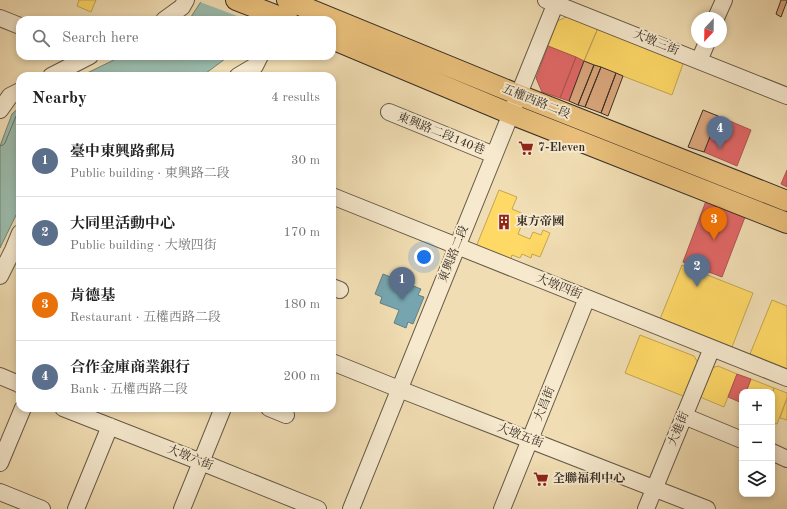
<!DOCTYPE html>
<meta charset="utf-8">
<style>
body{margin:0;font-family:"Old Standard TT","Noto Serif TC",serif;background:#f6f6f6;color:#222}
.controls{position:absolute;right:12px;bottom:12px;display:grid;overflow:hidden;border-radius:8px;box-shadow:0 2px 6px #0003}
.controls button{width:36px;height:36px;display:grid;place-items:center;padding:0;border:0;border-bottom:1px solid #e0e0e0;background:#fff;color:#222;font:20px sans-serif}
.compass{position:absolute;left:691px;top:12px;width:36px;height:36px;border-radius:50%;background:#fff;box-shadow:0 2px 6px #0003;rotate:202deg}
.you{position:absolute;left:424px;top:257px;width:14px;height:14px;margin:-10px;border:3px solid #fff;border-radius:50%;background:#1a73e8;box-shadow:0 0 0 6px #1a73e833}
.badge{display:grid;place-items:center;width:26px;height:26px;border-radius:50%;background:#8f2418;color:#fff;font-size:13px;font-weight:700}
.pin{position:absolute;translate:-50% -33px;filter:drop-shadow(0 1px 2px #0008)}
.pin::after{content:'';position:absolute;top:21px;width:14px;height:12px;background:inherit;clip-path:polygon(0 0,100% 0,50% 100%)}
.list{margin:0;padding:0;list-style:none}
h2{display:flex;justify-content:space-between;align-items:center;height:52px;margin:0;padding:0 16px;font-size:17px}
h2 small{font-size:13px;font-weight:400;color:#767676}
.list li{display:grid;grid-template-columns:26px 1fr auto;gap:12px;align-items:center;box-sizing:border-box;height:72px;padding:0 16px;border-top:1px solid #e0e0e0}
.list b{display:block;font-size:15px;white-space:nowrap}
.list p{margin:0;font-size:13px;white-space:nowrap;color:#767676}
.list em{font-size:13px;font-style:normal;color:#767676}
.icon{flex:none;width:22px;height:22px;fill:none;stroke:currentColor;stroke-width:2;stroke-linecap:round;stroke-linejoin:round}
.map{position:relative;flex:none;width:787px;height:509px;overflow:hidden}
.search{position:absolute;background:#fff;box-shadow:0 2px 6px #0003;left:16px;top:16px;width:320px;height:44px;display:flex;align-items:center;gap:10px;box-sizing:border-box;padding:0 14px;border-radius:12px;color:#767676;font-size:15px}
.panel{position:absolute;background:#fff;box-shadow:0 2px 6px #0003;left:16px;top:72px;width:320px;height:340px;border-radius:12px}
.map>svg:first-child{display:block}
.water{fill:#9bbcad;stroke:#738376}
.pier{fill:#f1ddb3}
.homes{fill:#ffd966;stroke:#c3a652}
.shops{fill:#e06666;stroke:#ae5552}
.public{fill:#76a5af;stroke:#638185}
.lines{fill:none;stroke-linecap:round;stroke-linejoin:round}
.shore{stroke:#6a7568;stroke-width:1}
.building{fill:#dba67d;stroke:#382e24}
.minor-casing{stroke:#665a48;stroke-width:18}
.major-casing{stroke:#382e24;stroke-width:22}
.minor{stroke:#f6e9ce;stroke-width:16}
.major{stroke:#e8be7a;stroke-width:20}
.labels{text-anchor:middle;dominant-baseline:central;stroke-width:4;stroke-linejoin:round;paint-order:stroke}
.street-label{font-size:12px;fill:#382e24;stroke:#f6e9ce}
.poi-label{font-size:12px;font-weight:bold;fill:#382e24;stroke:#f6e9ce;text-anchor:start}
</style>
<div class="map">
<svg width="787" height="509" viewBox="0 0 787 509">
<rect width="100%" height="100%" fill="#f1ddb3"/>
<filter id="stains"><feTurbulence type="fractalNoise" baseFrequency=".005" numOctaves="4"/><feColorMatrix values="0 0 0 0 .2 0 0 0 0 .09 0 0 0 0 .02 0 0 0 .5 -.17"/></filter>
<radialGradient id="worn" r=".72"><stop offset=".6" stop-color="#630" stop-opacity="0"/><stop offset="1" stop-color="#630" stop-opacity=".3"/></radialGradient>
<!-- water -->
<path class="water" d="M202,0L253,20H189Z
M122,56H229L202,76H81Z
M20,107V207L0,248V146L12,114Z"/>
<!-- pier -->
<path class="pier" d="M201,0H262L255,20H248L200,2Z"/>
<!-- homes -->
<path class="homes" d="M79,0H96L91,12L77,6Z
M569,16L598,28L584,61L548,46L557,21Z
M598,28L684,61L672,95L584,61Z
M499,190L517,197L512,209L526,215L518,234L530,239L533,232L541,235L543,230L550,233L540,257L532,254L531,258L522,254L520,258L512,255L510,261L476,247Z
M682,265L753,293L732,347L660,319Z
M772,300L787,306V369L750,354Z
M640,335L694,356L700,366L688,398L625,373Z
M718,366L737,374L724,407L700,397L712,368Z
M751,379L774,388L772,394V392H746Z
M774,388L787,393V398L777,424L772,422V394Z
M787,398V420L780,418Z"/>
<!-- shops -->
<path class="shops" d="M548,46L576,57L560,98L542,92L536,78Z
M576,57L584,61L569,101L560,98Z
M718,116L751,130L737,166L704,152Z
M787,170V187L781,184Z
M706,201L745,217L722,277L683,262Z
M737,374L751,379L746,392H742V403L728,397Z"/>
<!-- public -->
<path class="public" d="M383,274L421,289L418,295L424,297L413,324L408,322L406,328L394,323L399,310L380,303L382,297L375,294Z"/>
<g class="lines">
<!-- shore -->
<path class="shore" d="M0,146L3,145L5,143L16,116L20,113"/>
</g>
<!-- building -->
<path class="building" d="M781,0H787V1L781,17L776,14Z
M584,61L594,65L578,105L569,101Z
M594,65L601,67L585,107L578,105Z
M601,67L616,73L601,113L585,107Z
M616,73L623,76L608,116L601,113Z
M703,110L718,116L704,152L688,147Z"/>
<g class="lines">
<!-- minor casing -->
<g class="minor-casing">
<path id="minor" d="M546,0L787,96
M0,18L20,26
M716,18L724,0
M164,20L182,7L186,0
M699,61L707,42
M51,76L90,56
M238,76L255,66L260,56
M0,110L10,96L20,91
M389,112L494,155
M332,196L787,378
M0,276L13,250L20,233
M332,287L340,290
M332,362L399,389L707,509
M0,376L19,384L20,385
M63,408L201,462L318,509
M269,408L286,415
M684,416L742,440
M772,452L787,459
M0,463L23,408
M0,492L42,509
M76,509L110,426
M182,509L223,408
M351,509L557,0
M502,509L587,298
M646,509L712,348"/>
</g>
<!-- major casing -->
<g class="major-casing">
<path id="major" d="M236,0L288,20
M287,0L519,95L787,201
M332,39L511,114L787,223"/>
</g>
<!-- minor -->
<use href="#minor" class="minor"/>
<!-- major -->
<use href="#major" class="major"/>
</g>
<!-- icons -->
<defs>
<g id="supermarket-bare" transform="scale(1.2)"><path d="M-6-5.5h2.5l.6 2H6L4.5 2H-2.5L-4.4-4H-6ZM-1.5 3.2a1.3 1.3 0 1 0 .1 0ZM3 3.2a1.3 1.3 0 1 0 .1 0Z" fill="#8f2418" stroke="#f6e9ce" stroke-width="2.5" paint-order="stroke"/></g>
<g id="building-bare" transform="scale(1.2)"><path d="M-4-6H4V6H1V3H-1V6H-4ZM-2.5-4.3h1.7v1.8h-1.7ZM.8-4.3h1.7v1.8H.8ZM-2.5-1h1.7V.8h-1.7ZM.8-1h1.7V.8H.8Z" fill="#8f2418" stroke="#f6e9ce" stroke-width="2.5" paint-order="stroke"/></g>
</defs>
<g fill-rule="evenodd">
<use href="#supermarket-bare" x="526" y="148"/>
<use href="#building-bare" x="504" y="222"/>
<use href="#supermarket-bare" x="541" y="479"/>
</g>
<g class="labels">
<!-- street labels -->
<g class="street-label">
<text transform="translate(656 43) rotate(22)">大墩三街</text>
<text transform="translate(536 102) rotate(22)">五權西路二段</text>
<text transform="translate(441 134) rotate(22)">東興路二段140巷</text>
<text transform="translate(454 254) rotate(-68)">東興路二段</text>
<text transform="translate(559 287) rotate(22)">大墩四街</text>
<text transform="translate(545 404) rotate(-68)">大昌街</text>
<text transform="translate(679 429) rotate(-68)">大進街</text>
<text transform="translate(520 436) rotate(21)">大墩五街</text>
<text transform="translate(190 458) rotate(22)">大墩六街</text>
</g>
<!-- poi labels -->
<g class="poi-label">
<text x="538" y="148">7-Eleven</text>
<text x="516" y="222">東方帝國</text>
<text x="553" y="479">全聯福利中心</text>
</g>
</g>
<rect width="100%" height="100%" filter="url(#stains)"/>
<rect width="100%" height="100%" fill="url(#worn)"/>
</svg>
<div class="controls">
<button>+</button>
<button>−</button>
<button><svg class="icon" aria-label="layers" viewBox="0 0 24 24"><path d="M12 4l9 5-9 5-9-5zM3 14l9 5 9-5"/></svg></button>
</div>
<svg class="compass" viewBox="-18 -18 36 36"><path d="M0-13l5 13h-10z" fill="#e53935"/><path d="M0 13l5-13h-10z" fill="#767676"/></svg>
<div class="you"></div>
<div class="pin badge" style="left:402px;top:300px;background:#5c6f8a">1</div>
<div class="pin badge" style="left:697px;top:287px;background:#5c6f8a">2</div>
<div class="pin badge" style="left:714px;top:240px;background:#e8710a">3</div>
<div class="pin badge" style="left:720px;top:149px;background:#5c6f8a">4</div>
<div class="search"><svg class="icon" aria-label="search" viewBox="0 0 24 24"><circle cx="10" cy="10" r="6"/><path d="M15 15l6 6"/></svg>Search here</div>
<section class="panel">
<h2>Nearby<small>4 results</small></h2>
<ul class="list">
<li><span class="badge" style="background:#5c6f8a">1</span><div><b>臺中東興路郵局</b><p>Public building · 東興路二段</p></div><em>30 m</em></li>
<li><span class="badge" style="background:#5c6f8a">2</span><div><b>大同里活動中心</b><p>Public building · 大墩四街</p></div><em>170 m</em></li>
<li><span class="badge" style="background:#e8710a">3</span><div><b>肯德基</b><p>Restaurant · 五權西路二段</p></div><em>180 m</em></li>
<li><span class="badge" style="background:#5c6f8a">4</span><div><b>合作金庫商業銀行</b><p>Bank · 五權西路二段</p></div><em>200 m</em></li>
</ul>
</section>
</div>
